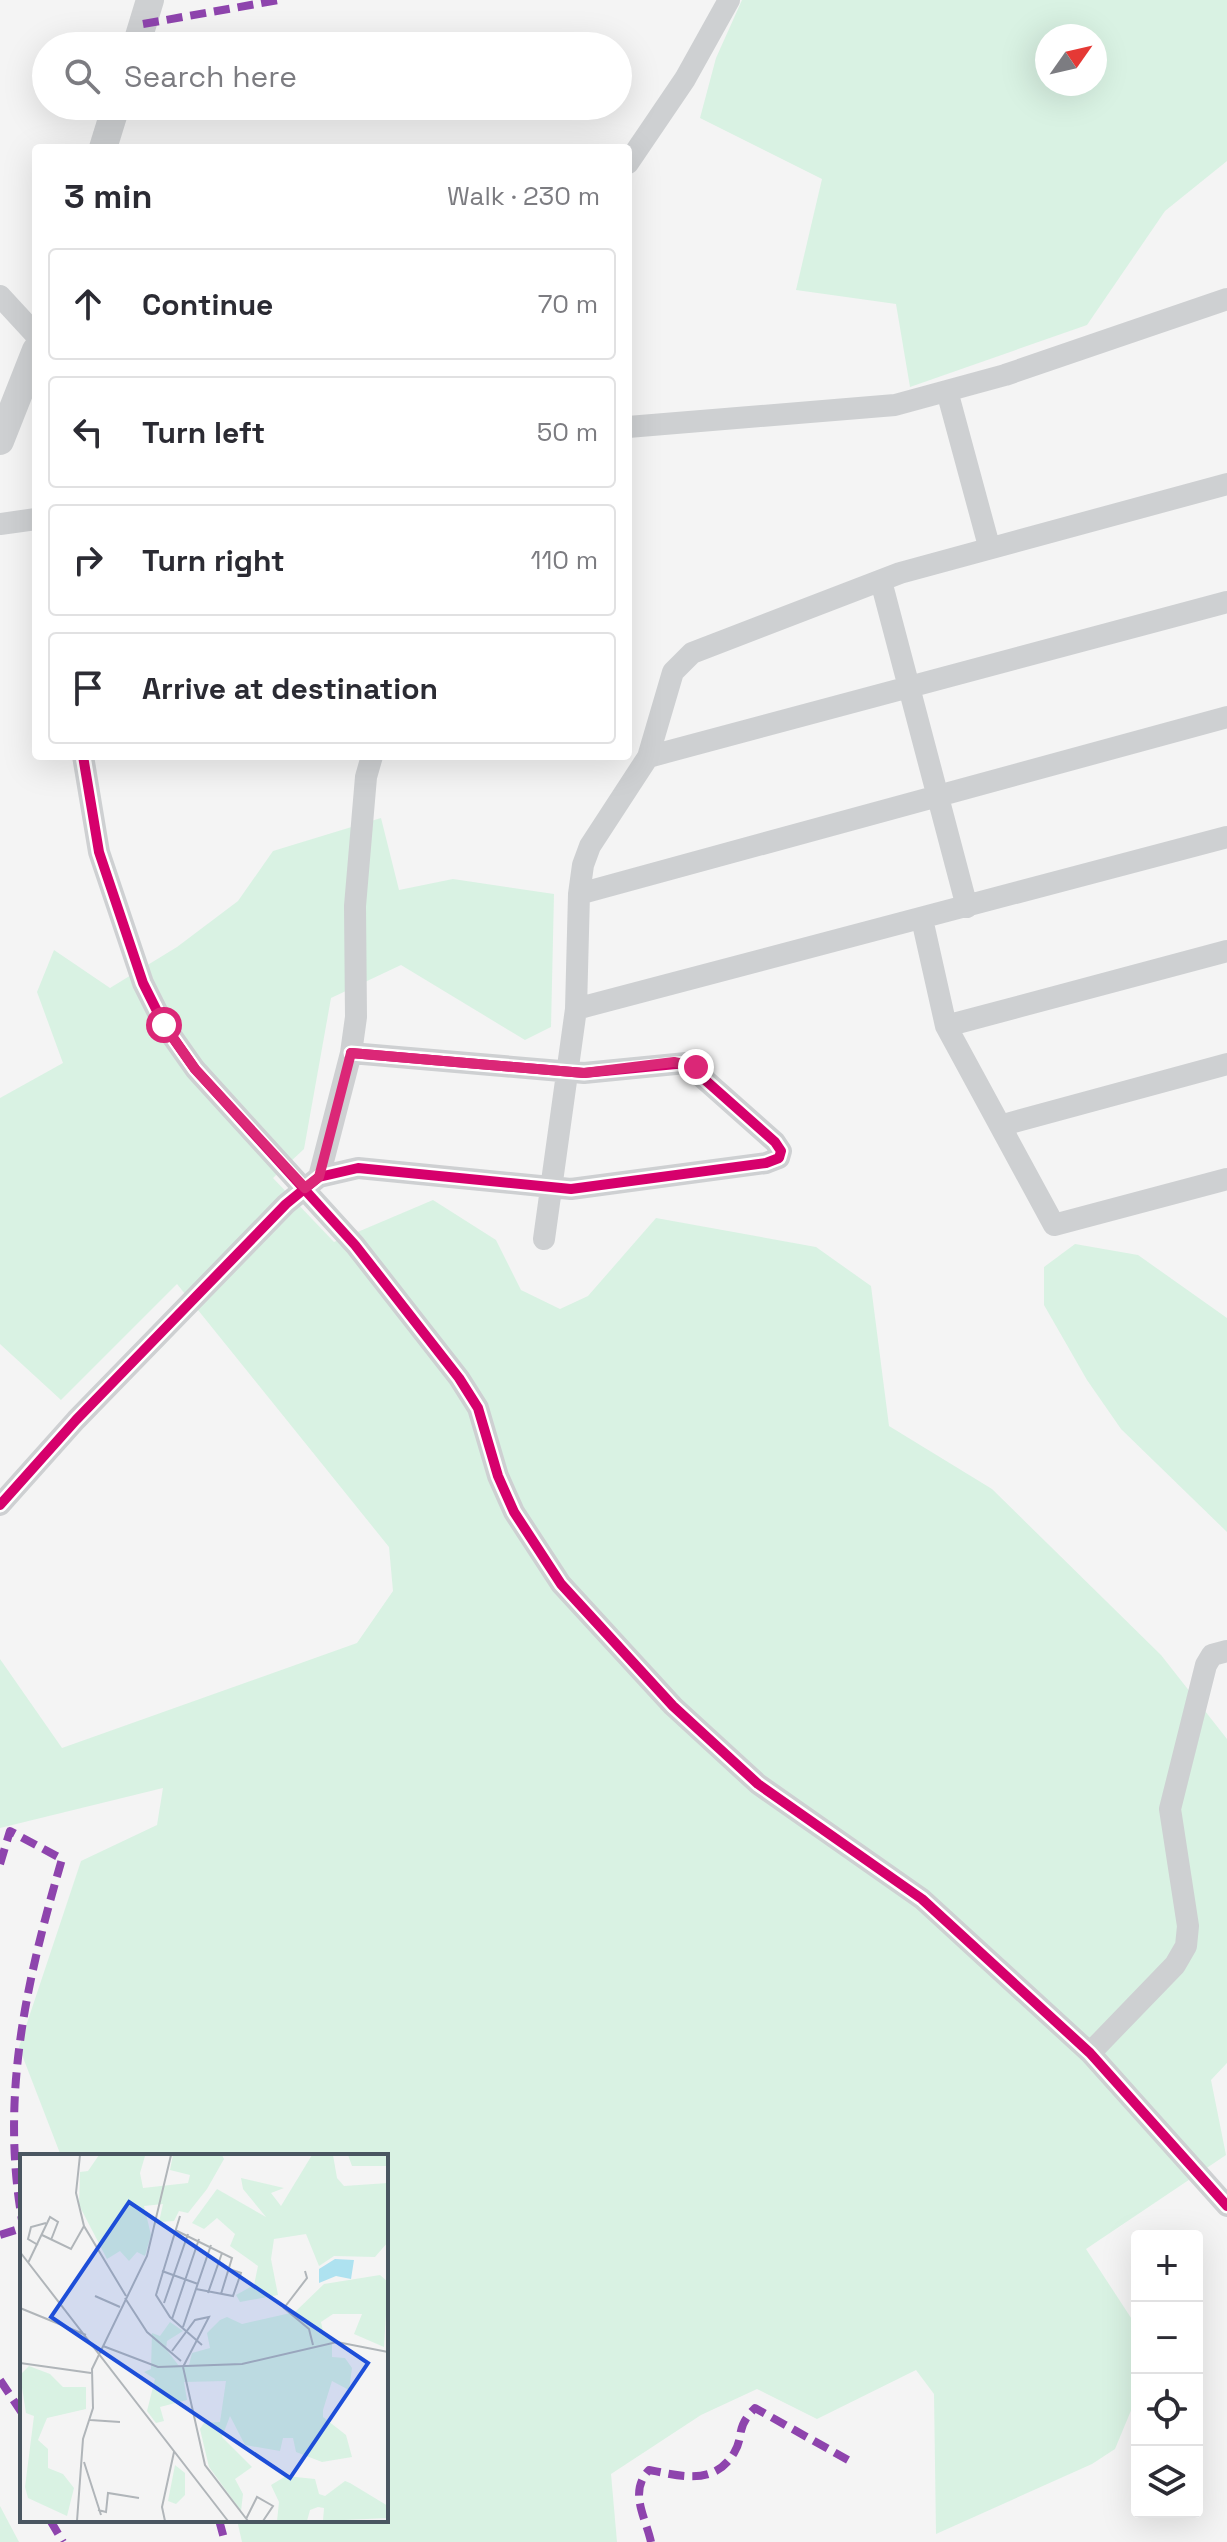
<!DOCTYPE html>
<meta charset="utf-8">
<style>
body{margin:0;font-family:"Space Grotesk",sans-serif;background:#f7f7f7;color:#2b2b33}
.controls{position:absolute;right:24px;bottom:24px;display:grid;overflow:hidden;border-radius:8px;box-shadow:0 8px 32px #0002}
.controls button{width:72px;height:72px;display:grid;place-items:center;padding:0;border:0;border-bottom:2px solid #e1e1e2;background:#fff;color:#2b2b33;font:40px sans-serif}
.compass{position:absolute;left:1035px;top:24px;width:72px;height:72px;border-radius:50%;background:#fff;box-shadow:0 8px 32px #0002;rotate:56deg}
.stop{position:absolute;width:24px;height:24px;margin:-18px;border:6px solid #db2777;border-radius:50%;background:#fff}
.stop.end{background:#db2777;border-color:#fff;box-shadow:0 2px 8px #0008}
.list{margin:0;padding:0;list-style:none}
h2{display:flex;justify-content:space-between;align-items:center;height:104px;margin:0;padding:0 32px;font-size:34px}
h2 small{font-size:26px;font-weight:400;color:#7c7c81}
.list li{display:grid;grid-template-columns:52px 1fr auto;gap:24px;align-items:center;box-sizing:border-box;height:112px;margin:0 16px 16px;padding:0 16px;border:2px solid #e1e1e2;border-radius:8px}
.list b{display:block;font-size:30px;white-space:nowrap}
.list em{font-size:26px;font-style:normal;color:#7c7c81}
.icon{flex:none;width:44px;height:44px;fill:none;stroke:currentColor;stroke-width:2;stroke-linecap:round;stroke-linejoin:round}
.map{position:relative;flex:none;width:1227px;height:2542px;overflow:hidden}
.search{position:absolute;background:#fff;box-shadow:0 8px 32px #0002;left:32px;top:32px;width:600px;height:88px;display:flex;align-items:center;gap:20px;box-sizing:border-box;padding:0 28px;border-radius:44px;color:#7c7c81;font-size:30px}
.panel{position:absolute;background:#fff;box-shadow:0 8px 32px #0002;left:32px;top:144px;width:600px;height:616px;border-radius:8px}
.map>svg:first-child{display:block}
.green{fill:#d9f2e3;fill-rule:evenodd}
.lines{fill:none;stroke-linecap:round;stroke-linejoin:round}
.minor{stroke:#ced0d2;stroke-width:22}
.tertiary{stroke:#ced0d2;stroke-width:28}
.quiet{stroke:#8e44ad;stroke-width:8;stroke-dasharray:16 8;stroke-linecap:butt}
.cycleway-casing{stroke:#fff;stroke-width:15}
.cycleway{stroke:#d6006c;stroke-width:10}
.route{stroke:#db2777;stroke-width:10}
.inset-road{fill:none;stroke:#b0b5b9;stroke-width:2}
.view{fill:#1d4ed8;fill-opacity:0.15;stroke:#1d4ed8;stroke-width:4}
.inset-edge{fill:none;stroke:#4a5661;stroke-width:4}
</style>
<div class="map">
<svg width="1227" height="2542" viewBox="0 0 1227 2542">
<rect width="100%" height="100%" fill="#f4f4f4"/>
<!-- green -->
<path class="green" d="M742,0H1227V161L1165,211L1087,325L910,387L896,304L796,290L822,179L700,118L716,58ZM1047,36H1095V84H1047Z
M381,818L399,890L453,879L554,894L551,1027L525,1040L401,965L331,998L304,1149L273,1178L334,1242L433,1200L496,1240L521,1290L560,1309L588,1296L656,1218L816,1247L871,1286L889,1426L992,1489L1161,1655L1227,1739V2063L1211,2080L1226,2155L1086,2249L1137,2327V2396L1115,2449L1092,2464L936,2534L934,2394L916,2370L817,2419L757,2389L701,2415L611,2474L617,2542H242L237,2520H386V2156H61L19,2047L81,1861L157,1825L163,1788L0,1828V1659L62,1748L357,1643L393,1591L389,1547L177,1284L61,1400L0,1344V1098L63,1063L37,992L54,950L110,988L177,947L238,901L273,851Z
M1075,1244L1138,1255L1227,1318V1532L1121,1429L1087,1380L1044,1305V1267Z
M0,2506L19,2542H0Z"/>
<g class="lines">
<!-- minor -->
<path class="minor" d="M628,163L685,79L729,0
M0,296L36,335
M947,391L989,546
M628,427L895,405L1005,375L1227,299
M0,524L36,519
M881,581L967,907
M83,756L99,852L143,983L164,1025L195,1069L355,1245L459,1378L478,1408L498,1476L514,1512L561,1584L673,1706L758,1784L922,1899L1090,2053L1227,2206
M648,757L1227,602
M579,894L1227,717
M922,919L946,1026L1054,1225L1227,1179
M576,1009L1227,837
M946,1026L1227,951
M1003,1125L1227,1064
M319,1177L351,1053L356,1017L355,906L366,777L372,756
M544,1239L576,1009L579,894L583,865L590,846L648,757L673,672L692,653L900,573L1227,484
M0,1505L76,1420L286,1204L319,1177L358,1168L571,1189L766,1163L779,1158L781,1151L775,1142L686,1063L584,1073L351,1053
M1090,2053L1175,1965L1186,1946L1188,1926L1170,1809L1206,1665L1212,1655L1227,1651"/>
<!-- tertiary -->
<path class="tertiary" d="M136,46L150,0
M103,148L116,106
M0,441L36,350"/>
<!-- quiet -->
<path class="quiet" d="M143,24L279,0
M0,1864L10,1831L62,1859C27,1979 0,2094 22,2220
M0,2235L22,2228
M0,2380L22,2413
M50,2520L63,2542
M219,2520L225,2542
M651,2542C646,2518 628,2492 649,2470C681,2476 714,2486 734,2453C745,2435 734,2429 755,2408L848,2460"/>
<!-- cycleway casing -->
<g class="cycleway-casing">
<path id="cycleway" d="M83,756L99,852L143,983L164,1025L195,1069L355,1245L459,1378L478,1408L498,1476L514,1512L561,1584L673,1706L758,1784L922,1899L1090,2053L1227,2206
M0,1505L76,1420L286,1204L319,1177L358,1168L571,1189L766,1163L779,1158L781,1151L775,1142L686,1063L584,1073L351,1053"/>
</g>
<!-- cycleway -->
<use href="#cycleway" class="cycleway"/>
</g>
<g class="lines">
<!-- route -->
<path class="route" d="M164,1025L195,1069L305,1188L319,1177L351,1053L584,1073L674,1062L696,1067"/>
</g>
<!-- overview -->
<g transform="translate(20 2154)">
<rect width="368" height="368" fill="#f4f4f4"/>
<path d="M79,1H131L125,2L120,19L123,34L168,29L170,21L150,16L153,1H202L204,5L187,35L168,59L159,57L154,67L139,68L143,50L124,52L131,81L125,102L117,98L109,107L100,97L87,105L59,51L60,18L68,17ZM292,1H313L317,24L324,32L368,29V88L355,103L314,102L299,112L286,80L254,85L251,105L258,141L220,148L216,141L234,131L238,112L210,92L215,80L197,64L184,75L172,69L197,35L246,63L223,35L221,24L264,34L251,39L261,52ZM328,1H368V12H332ZM360,121L368,128L364,193L334,180L342,160H313L301,168L304,181L312,185V203L325,204L332,214L329,236L312,227L303,256V263L326,281L332,303L302,308L276,298L273,284H263L260,297L225,291L210,262L202,283L232,313L215,325L223,340L221,357L189,313L180,275L184,269L200,268L206,227L164,228L167,246L140,253L144,267L136,269L127,257L135,225L124,218L131,215L132,179L140,182L150,168L163,177L147,187L146,195L159,212L169,211L172,199L190,194L187,179L200,166L207,163L222,170L275,158L304,130ZM9,212L30,220L43,233H66V255L27,264L18,286L28,295V314L43,320L54,334L47,362L8,344L5,333L14,262L6,259L0,221ZM155,311L165,319V341L156,350L148,347ZM266,322L295,325L299,340L305,342L325,327L330,329L368,352V364L303,367L304,354L298,353L290,356L287,367H257L259,348L251,331Z" fill="#d9f2e3"/>
<path d="M315,105L334,106L331,125L316,122L299,129V115Z" fill="#aee2f0"/>
<path class="inset-road" d="M60,1L56,39L64,72L106,142M160,62L136,141L150,163L182,191M155,76L212,104L201,140M22,81L51,95L64,72M18,91L8,85L11,73L26,69M0,98L208,367M8,109L30,63L38,68L31,86M142,117L178,130M285,117L287,124L264,154L289,175L293,191M176,135L213,142L221,119L209,115M188,139L202,99M75,142L100,153M105,144L127,178L161,207M144,149L168,80M0,154L66,181M152,165L179,85M163,173L191,91M83,192L138,213L222,210L317,188L368,198M152,197L175,166L189,163L163,213L185,311L228,367M0,209L71,219M70,266L100,268M64,308L81,361M78,356L86,358L88,339L119,344M226,365L237,343L253,352L243,367M57,367L63,285L73,254L72,215L127,102L151,1M145,367L142,353L154,298"/>
<path class="view" d="M109,48L348,209L270,324L31,163Z"/>
<rect width="368" height="368" class="inset-edge"/>
</g>
</svg>
<div class="controls">
<button>+</button>
<button>−</button>
<button><svg class="icon" aria-label="locate" viewBox="0 0 24 24"><circle cx="12" cy="12" r="6"/><path d="M12 2v4M12 18v4M2 12h4M18 12h4"/></svg></button>
<button><svg class="icon" aria-label="layers" viewBox="0 0 24 24"><path d="M12 4l9 5-9 5-9-5zM3 14l9 5 9-5"/></svg></button>
</div>
<svg class="compass" viewBox="-18 -18 36 36"><path d="M0-13l5 13h-10z" fill="#e53935"/><path d="M0 13l5-13h-10z" fill="#7c7c81"/></svg>
<div class="stop" style="left:164px;top:1025px"></div>
<div class="stop end" style="left:696px;top:1067px"></div>
<div class="search"><svg class="icon" aria-label="search" viewBox="0 0 24 24"><circle cx="10" cy="10" r="6"/><path d="M15 15l6 6"/></svg>Search here</div>
<section class="panel">
<h2>3 min<small>Walk · 230 m</small></h2>
<ul class="list">
<li><svg class="icon" aria-label="ahead" viewBox="0 0 24 24"><path d="M12 20V5M6 11l6-6 6 6"/></svg><div><b>Continue</b></div><em>70 m</em></li>
<li><svg class="icon" aria-label="left" viewBox="0 0 24 24"><path d="M17 20v-9H6M10 6l-5 5 5 5"/></svg><div><b>Turn left</b></div><em>50 m</em></li>
<li><svg class="icon" aria-label="right" viewBox="0 0 24 24"><path d="M7 20v-9h11M14 6l5 5-5 5"/></svg><div><b>Turn right</b></div><em>110 m</em></li>
<li><svg class="icon" aria-label="arrive" viewBox="0 0 24 24"><path d="M6 21V4h12l-3 4 3 4H6"/></svg><div><b>Arrive at destination</b></div></li>
</ul>
</section>
</div>
